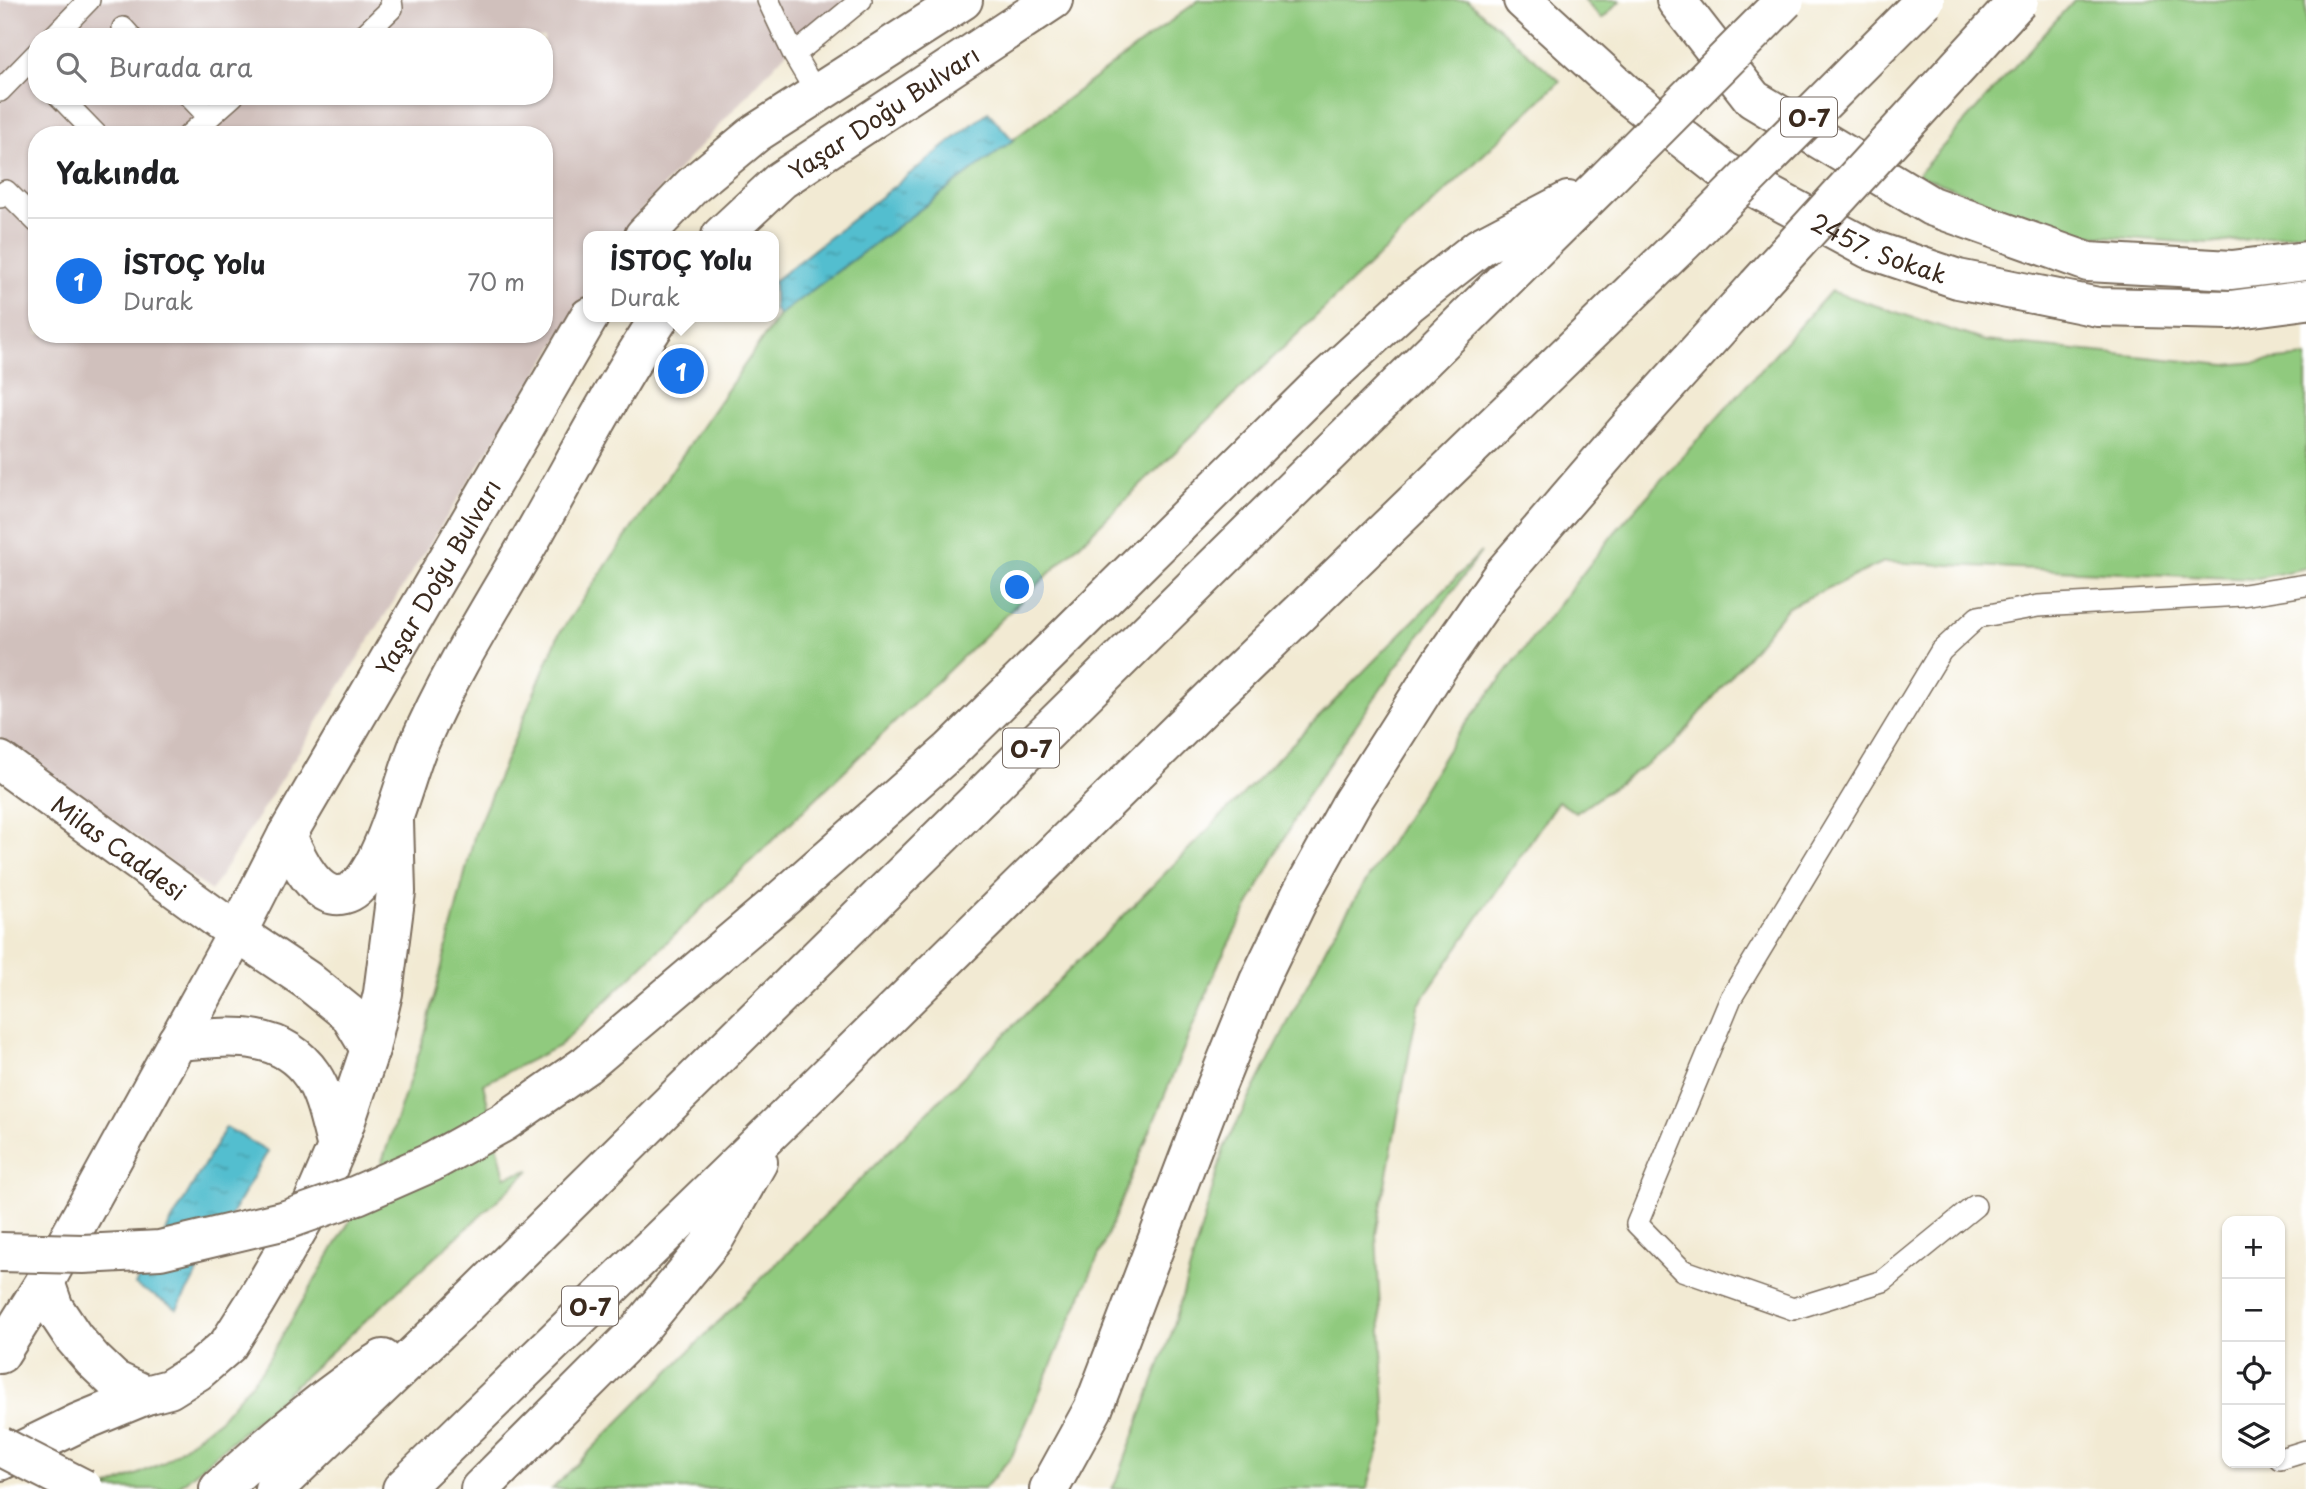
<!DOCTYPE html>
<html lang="tr">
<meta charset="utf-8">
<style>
body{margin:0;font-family:"Playpen Sans",sans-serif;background:#f2f2f2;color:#202124}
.controls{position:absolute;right:21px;bottom:21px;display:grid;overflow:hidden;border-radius:14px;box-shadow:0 2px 5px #0004}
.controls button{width:63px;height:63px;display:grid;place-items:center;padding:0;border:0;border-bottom:2px solid #e0e0e0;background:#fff;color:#202124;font:35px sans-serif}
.you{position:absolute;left:1018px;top:588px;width:24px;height:24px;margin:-18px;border:5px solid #fff;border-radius:50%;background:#1a73e8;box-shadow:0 0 0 10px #1a73e833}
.badge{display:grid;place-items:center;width:46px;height:46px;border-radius:50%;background:#1a73e8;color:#fff;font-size:23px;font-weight:700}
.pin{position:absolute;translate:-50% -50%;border:4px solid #fff;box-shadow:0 2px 7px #0006}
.popup{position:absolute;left:583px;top:231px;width:196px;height:91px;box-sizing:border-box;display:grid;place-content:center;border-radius:14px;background:#fff;filter:drop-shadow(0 2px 5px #0005);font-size:23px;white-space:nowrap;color:#757577}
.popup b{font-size:26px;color:#202124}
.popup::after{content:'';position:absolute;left:50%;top:100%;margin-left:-14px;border:14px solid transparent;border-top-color:#fff}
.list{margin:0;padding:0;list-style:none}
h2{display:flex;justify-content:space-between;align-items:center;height:91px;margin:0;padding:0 28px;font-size:30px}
h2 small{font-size:23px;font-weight:400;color:#757577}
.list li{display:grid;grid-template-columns:46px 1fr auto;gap:21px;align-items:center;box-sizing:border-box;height:126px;padding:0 28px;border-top:2px solid #e0e0e0}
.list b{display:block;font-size:26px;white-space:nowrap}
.list p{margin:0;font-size:23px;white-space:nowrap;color:#757577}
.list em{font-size:23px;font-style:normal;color:#757577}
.icon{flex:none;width:38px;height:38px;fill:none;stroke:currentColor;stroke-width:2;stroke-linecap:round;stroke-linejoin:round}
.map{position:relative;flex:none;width:2306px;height:1489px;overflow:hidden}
.search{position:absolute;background:#fff;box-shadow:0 2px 5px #0004;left:28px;top:28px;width:525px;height:77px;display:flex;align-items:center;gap:18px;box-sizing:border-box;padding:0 24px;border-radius:28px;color:#757577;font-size:26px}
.panel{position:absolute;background:#fff;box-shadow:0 2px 5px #0004;left:28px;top:126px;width:525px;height:217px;border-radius:28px}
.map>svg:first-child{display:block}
.industrial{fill:#d0c0bc;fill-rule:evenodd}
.green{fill:#90ca7e;stroke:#667a4e;stroke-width:2}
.water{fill:url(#water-ripples);stroke:#477476;stroke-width:2}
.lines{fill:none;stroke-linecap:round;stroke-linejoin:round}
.lane-casing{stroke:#7b6d5d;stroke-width:24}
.secondary-casing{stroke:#7b6d5d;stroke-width:42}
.primary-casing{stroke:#7b6d5d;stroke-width:42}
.highway-casing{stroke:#7b6d5d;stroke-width:42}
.lane{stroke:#fff;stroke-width:21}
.secondary{stroke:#fff;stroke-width:38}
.primary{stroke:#fff;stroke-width:38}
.highway{stroke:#fff;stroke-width:38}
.highway-bridge-casing{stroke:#7b6d5d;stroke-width:42;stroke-linecap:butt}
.highway-bridge{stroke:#fff;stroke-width:38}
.labels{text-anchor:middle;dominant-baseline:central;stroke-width:6;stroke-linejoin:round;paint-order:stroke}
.shield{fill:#fff;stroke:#766a62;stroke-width:2}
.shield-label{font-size:23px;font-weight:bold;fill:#3b2a1e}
.street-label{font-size:24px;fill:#3b2a1e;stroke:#fff}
</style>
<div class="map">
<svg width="2306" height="1489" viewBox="0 0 2306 1489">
<defs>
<pattern id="water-ripples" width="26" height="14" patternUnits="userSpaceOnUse" patternTransform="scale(1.75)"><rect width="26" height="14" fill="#53becf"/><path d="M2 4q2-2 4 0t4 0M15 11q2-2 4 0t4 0" fill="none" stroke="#469ba7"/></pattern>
</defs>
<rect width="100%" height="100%" fill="#fff"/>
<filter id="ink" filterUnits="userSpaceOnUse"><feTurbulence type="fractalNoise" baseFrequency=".0143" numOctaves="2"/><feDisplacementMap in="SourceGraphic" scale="14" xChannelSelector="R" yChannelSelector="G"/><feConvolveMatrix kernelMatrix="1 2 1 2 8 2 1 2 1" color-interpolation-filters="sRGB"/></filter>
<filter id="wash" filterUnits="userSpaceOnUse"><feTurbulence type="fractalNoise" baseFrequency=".00686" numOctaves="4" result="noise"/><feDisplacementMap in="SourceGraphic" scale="28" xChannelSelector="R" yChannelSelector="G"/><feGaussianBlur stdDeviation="1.57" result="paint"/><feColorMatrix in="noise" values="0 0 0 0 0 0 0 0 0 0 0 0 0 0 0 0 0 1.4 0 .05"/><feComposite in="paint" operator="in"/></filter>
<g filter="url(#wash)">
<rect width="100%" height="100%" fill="#f2ead3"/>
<!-- industrial -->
<path class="industrial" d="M0,0H868L790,48L638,214L624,236H588V293L211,891L0,738ZM37,37H544V96H37ZM37,135H544V334H37Z"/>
<!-- green -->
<path class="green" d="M1199,0H1467L1560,81L559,1046L483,1084L505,1177L530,1170L270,1408L176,1489H104L163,1463L221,1418L262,1370L378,1173L424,1038L475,833L559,634L779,315Z
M1584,0H1619L1620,1L1602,19Z
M2074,0H2306V232L2209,244L2059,233L1964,192L1917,175Z
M1831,291L1985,341L2226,365L2306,357V568L2254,579L1884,562L1788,607L1674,745L1576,813L1558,801L1418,1006L1376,1234L1386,1426L1367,1489H1112L1118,1478L1172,1332L1224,1148L1331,938L1455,738L1615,532Z
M1481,552L1392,673L1306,797L1220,960L1104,1243L1012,1456L984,1489H552L1124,915Z"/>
<!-- water -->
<path class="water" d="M988,112L1013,140L779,315L774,309V281Z
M226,1127L268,1151L177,1309L135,1285Z"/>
</g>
<g filter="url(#ink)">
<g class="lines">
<!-- lane casing -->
<g class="lane-casing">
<path id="lane" d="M768,0L794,55
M123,28L131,37
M53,37L89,0
M362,37L392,8L391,0
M0,91L37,53
M817,94L794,55L861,0
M59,96L97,135
M189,96L209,117
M189,135L233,96
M0,197L6,191L37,222
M1975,1206L1883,1281L1793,1309L1682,1270L1637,1224L1731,998L1941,651L1978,617L2038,606L2243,595L2306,585
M2280,1459L2306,1451"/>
</g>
<!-- secondary casing -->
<g class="secondary-casing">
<g id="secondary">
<path id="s1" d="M1523,0L1625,93L1724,171L1869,249L1958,279L2098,307L2230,310L2306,300"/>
<path d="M1676,0L1753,99L1931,206L2088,262L2232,270L2306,261"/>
<path id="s2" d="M0,761L237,933"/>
</g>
</g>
<!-- primary casing -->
<g class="primary-casing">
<g id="primary">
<path d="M644,236L692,186L756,133L963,0"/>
<path id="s3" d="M721,236L781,180L1053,0"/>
<path d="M287,835C296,857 318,908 350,892C382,876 404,779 418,746C450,671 495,602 535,532C576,460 614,386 660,317"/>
<path d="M237,933L307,980L349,1014L370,1049"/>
<path d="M177,1041C226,1037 280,1028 312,1075C326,1096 330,1123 337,1147"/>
<path d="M45,1282L54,1308L74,1338L93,1360L114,1380L146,1395"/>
<path id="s4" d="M0,1354L45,1282L237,933L287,835L589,317"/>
<path d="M0,1461L78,1423L146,1395L169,1389L198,1371L228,1345L254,1304L311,1207L337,1147L370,1049L383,993L396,892L394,821"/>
</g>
</g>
<!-- highway casing -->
<g class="highway-casing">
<path id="highway" d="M586,1065L780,901L951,750L1322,383L1409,303L1480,247L1568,201
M219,1489C271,1443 324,1395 383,1359
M274,1489L457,1314L1604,182
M402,1489L779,1124L1215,695L1692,234
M480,1489L638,1331L716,1236L758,1162
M1049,1489L1093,1409L1211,1099L1259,981L1301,894L1352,802L1440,664L1502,575L1627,430L1757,286"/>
</g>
<!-- lane -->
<use href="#lane" class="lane"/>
<!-- secondary -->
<use href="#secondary" class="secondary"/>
<!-- primary -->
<use href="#primary" class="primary"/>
<!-- highway -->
<use href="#highway" class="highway"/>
<!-- highway-bridge casing -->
<g class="highway-bridge-casing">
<path id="highway-bridge" d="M1604,182L1785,0
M1692,234L1925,0
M1757,286L2019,0
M0,1252L83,1254L160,1250L286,1220L357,1195L432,1162L504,1122L586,1065
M0,1446L84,1489"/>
</g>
<!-- highway-bridge -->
<use href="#highway-bridge" class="highway-bridge"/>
</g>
</g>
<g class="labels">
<!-- shield labels -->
<g class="shield">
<rect x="1781" y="97.5" width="56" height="39" rx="5"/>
<rect x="1003" y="728.5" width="56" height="39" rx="5"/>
<rect x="562" y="1286.5" width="56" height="39" rx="5"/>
</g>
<g class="shield-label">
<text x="1809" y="117">O-7</text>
<text x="1031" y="748">O-7</text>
<text x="590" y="1306">O-7</text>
</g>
<!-- street labels -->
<g class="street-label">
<text stroke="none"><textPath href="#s3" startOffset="205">Yaşar Doğu Bulvarı</textPath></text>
<text stroke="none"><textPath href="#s1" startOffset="438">2457. Sokak</textPath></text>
<text stroke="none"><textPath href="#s4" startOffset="892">Yaşar Doğu Bulvarı</textPath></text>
<text stroke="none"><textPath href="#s2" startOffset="147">Milas Caddesi</textPath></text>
</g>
</g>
</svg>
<div class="controls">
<button>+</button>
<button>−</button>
<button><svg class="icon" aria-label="locate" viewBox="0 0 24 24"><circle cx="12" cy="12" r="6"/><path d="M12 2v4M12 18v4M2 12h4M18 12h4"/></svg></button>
<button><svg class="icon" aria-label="layers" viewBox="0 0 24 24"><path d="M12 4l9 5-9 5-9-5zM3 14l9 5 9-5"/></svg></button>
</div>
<div class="you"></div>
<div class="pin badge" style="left:681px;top:371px">1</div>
<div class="popup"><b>İSTOÇ Yolu</b>Durak</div>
<div class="search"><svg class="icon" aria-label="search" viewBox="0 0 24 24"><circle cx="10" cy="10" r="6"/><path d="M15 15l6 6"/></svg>Burada ara</div>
<section class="panel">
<h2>Yakında<small></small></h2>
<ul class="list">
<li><span class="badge">1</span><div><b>İSTOÇ Yolu</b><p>Durak</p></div><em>70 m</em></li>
</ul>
</section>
</div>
